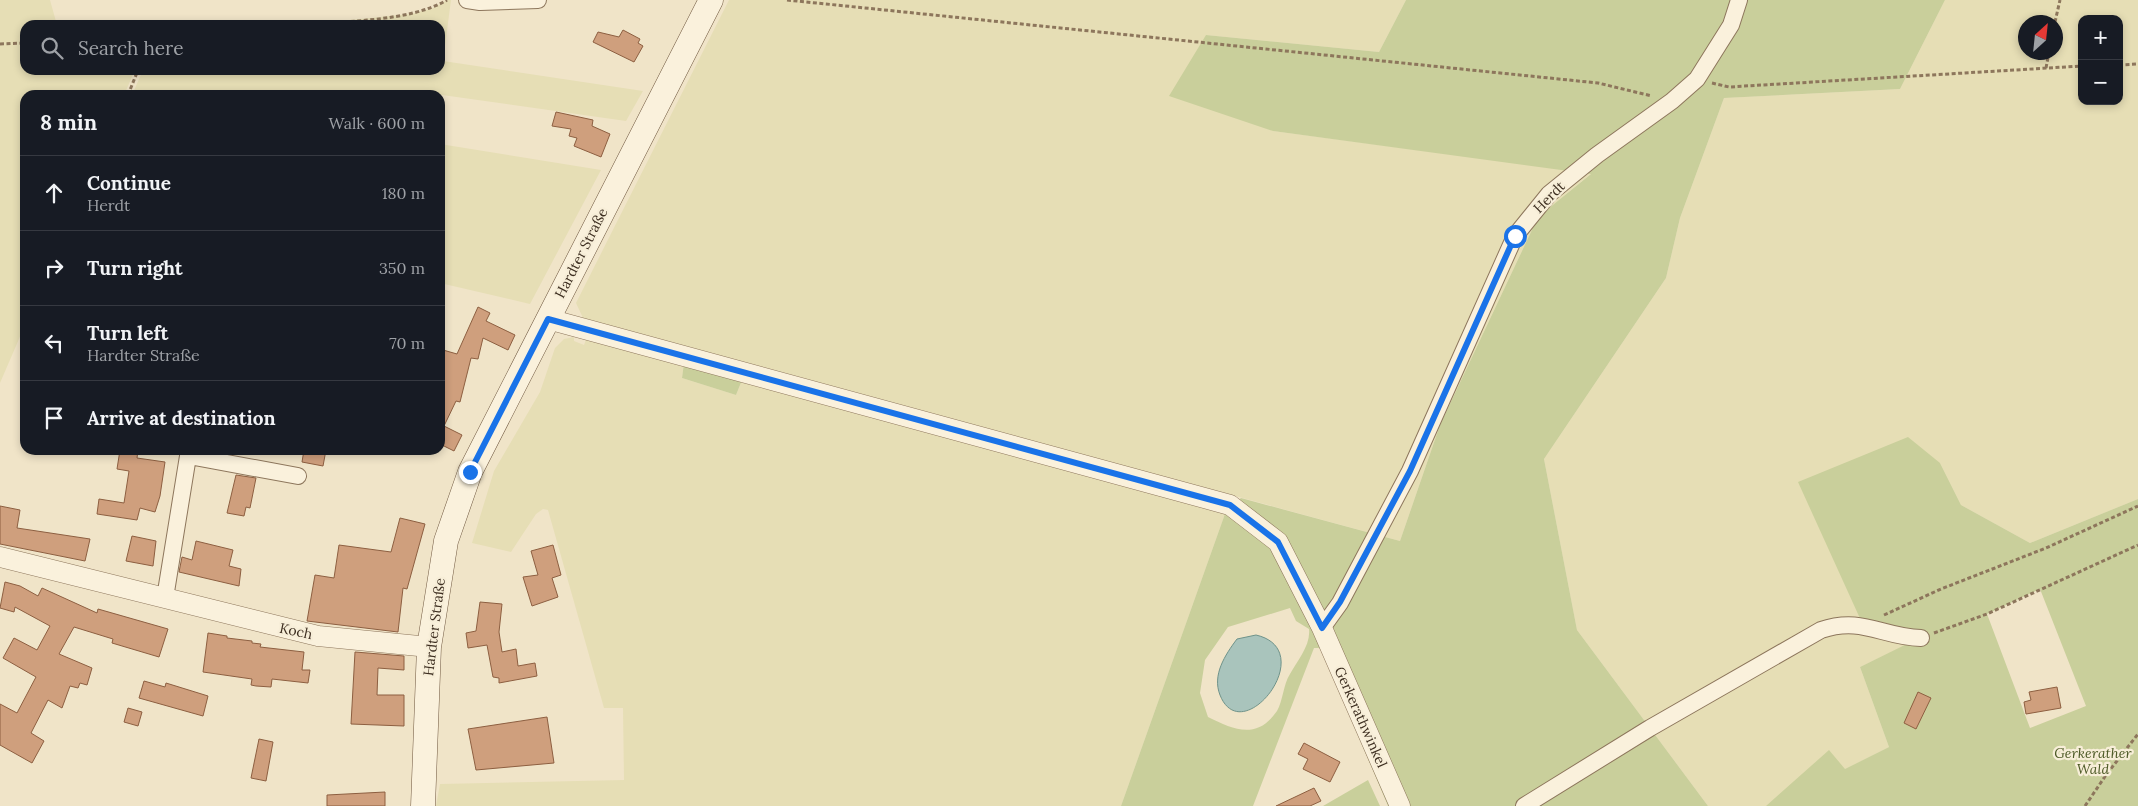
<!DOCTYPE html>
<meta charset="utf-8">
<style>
body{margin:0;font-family:Lora,serif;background:#242831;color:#f1f3f6}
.controls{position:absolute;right:15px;top:15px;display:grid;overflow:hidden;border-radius:10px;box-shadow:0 2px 8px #0003}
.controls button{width:45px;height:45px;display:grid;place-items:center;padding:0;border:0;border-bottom:1px solid #363941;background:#171b24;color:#f1f3f6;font:25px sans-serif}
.compass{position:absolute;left:2018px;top:15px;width:45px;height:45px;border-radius:50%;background:#171b24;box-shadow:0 2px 8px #0003;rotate:27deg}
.stop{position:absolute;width:15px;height:15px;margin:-11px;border:4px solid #1a73e8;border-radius:50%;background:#fff}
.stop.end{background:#1a73e8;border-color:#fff;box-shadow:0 1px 5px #0008}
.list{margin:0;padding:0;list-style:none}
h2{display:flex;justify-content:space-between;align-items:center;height:65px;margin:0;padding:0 20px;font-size:21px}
h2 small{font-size:16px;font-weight:400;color:#9ea1a6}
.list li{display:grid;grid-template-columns:32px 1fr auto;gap:15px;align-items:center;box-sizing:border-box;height:75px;padding:0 20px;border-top:1px solid #363941}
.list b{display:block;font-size:19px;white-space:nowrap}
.list p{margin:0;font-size:16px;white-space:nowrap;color:#9ea1a6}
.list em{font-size:16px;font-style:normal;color:#9ea1a6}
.icon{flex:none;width:28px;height:28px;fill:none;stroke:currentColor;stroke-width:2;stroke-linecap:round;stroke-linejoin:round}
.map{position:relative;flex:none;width:2138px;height:806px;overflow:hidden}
.search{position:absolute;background:#171b24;box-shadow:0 2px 8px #0003;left:20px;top:20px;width:425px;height:55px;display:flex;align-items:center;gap:12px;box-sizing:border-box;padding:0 18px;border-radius:15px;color:#9ea1a6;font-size:19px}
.panel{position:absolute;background:#171b24;box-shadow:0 2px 8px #0003;left:20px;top:90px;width:425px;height:365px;border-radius:15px}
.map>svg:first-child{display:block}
.farmland{fill:#e6deb5;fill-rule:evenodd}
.green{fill:#c9cf9b;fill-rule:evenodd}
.water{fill:#a9c4bc;stroke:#6f938a}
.building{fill:#cf9f7d;stroke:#8d5f41}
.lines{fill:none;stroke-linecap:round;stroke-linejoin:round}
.minor-casing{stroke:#8d765c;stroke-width:18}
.tertiary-casing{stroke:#8d765c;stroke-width:21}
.secondary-casing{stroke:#6f573f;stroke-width:25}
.path{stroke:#8d765c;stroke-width:3;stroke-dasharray:4 2.5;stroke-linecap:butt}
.minor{stroke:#faf1dc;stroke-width:16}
.tertiary{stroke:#faf1dc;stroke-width:20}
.secondary{stroke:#faf1dc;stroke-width:24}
.route{stroke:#1a73e8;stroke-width:6}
.labels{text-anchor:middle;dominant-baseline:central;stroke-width:4.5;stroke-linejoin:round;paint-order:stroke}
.street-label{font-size:14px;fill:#3d2e20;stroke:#f7eed8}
.park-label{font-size:14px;font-style:italic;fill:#4d5a26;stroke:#f7eed8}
</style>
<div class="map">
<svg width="2138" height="806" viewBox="0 0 2138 806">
<rect width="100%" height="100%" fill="#f0e4c8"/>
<!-- farmland -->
<path class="farmland" d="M0,0H50L57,25H25V70H135L124,95H25V325L0,383Z
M447,0H451L443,61L643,91L626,121L435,94L132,95L143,70H440V25H299L411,14L433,8Z
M729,0H1406L1379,52L1206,35L1273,131L1592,173L1538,217L1440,425L1400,541L583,318L576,303Z
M1945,0H2138V499L2030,543L1961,505L1940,463L1921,638L1860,667L1889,747L1773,806H1708L1577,630L1544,459L1666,278L1680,218L1724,98L1900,89ZM2082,19H2119V101H2082ZM2026,22H2056V52H2026Z
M440,144L601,170L530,304L440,283Z
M574,337V341L584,345L587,337L684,363L682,378L736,395L742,380L1226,511L1121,806H436L440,784L624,780L623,708H604L548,510L543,509L536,514L511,552L472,543L494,471L540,392L555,348L564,339Z"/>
<!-- green -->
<path class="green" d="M1406,0H1945L1900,89L1724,98L1680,218L1666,278L1544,459L1577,630L1708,806H1388L1321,648H1314L1253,806H1121L1226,511L1241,498L1400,541L1440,425L1538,217L1591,174L1273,131L1169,96L1206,35L1379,52ZM1290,608L1296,621L1309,629C1311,645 1297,661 1290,674C1283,685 1283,701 1277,711C1257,740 1234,730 1208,717L1200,693L1205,660L1228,627Z
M684,363L742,380L736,395L682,378Z
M1908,437L1940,463L1961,505L2030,543L2138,499V806H1766L1829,750L1845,769L1889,747L1860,667L1919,638L1863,625L1798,482ZM2040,589L2086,706L2030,728L1987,614Z
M1368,780L1380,806H1323Z"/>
<!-- water -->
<path class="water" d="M1256,635C1321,650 1242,751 1220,695C1212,675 1225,655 1237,639Z"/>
<!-- building -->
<path class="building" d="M623,30L640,39L638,43L643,46L634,62L593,42L598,32L619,37Z
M556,112L593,120L592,126L610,134L601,157L574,146L577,138L569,136L571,129L552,126Z
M478,307L490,313L486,321L515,335L508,350L483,338L478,359L471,358L460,402L456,401L444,426L462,435L454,451L440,444V365L443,350L457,354Z
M120,450H138L137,458L165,462L160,496L155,512L140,508L137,520L97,514L99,499L124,503L129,471L117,469Z
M304,450H326L323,466L302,462Z
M236,475L256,478L250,508L246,507L244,516L227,513Z
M0,506L20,510L17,528L90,539L85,561L0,544Z
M400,518L425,524L407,589L403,588L398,632L307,621L315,575L334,578L339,545L391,552Z
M132,536L156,541L153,566L126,561Z
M196,541L233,550L229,566L241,569L239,586L179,572L182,557L192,560Z
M553,545L561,575L552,578L558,597L532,606L523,577L538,575L531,551Z
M5,582L20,586L38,596L42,588L97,613L98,609L168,629L159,657L112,643L113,639L74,627L59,654L92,668L87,685L80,683L78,688L70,686L62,708L48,700L31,733L44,741L32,763L0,745V704L17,713L36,677L3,658L14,638L37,650L50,626L15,607L14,612L0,608Z
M480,602L502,604L499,632L502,652L516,649L518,666L535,663L537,676L499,683V678L493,677L487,645L468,648L466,633L476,631Z
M208,633L227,636V638L252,641V643L261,644L260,647L304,652L302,670H310L308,683L272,679L271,687L256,686L251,685L252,679L203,672Z
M355,652L404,656V670L378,668L377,695H404V726L351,724Z
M144,681L165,687L166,683L208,696L203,716L139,698Z
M2057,687L2061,708L2026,714L2024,702L2031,700L2029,692Z
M1918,692L1931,698L1916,729L1904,723Z
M128,708L142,712L138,726L124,722Z
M547,717L554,763L476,770L468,729Z
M259,739L273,742L266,781L251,778Z
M1304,743L1340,762L1330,782L1303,769L1308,759L1298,754Z
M1314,788L1321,801L1310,806H1276Z
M385,792V806H327V795Z"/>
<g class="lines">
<!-- minor casing -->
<g class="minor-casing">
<path id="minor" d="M467,0L480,2L538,0
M189,456L298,476
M165,598L189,450
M1322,628L1340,603L1410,471L1515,236L1549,194L1597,155L1672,101L1697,79L1731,25L1739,0
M1524,806L1650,728L1821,630C1862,616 1882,637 1921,638"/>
</g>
<!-- tertiary casing -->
<g class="tertiary-casing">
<path id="tertiary" d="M548,319L1230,505L1278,542L1322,628L1400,806
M0,557L318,636L429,647"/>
</g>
<!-- secondary casing -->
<g class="secondary-casing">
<path id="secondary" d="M423,806L429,647L446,541L470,472L711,0"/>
</g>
<!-- path -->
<path class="path" d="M787,0L1598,83L1652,96
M2055,22L2060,0
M299,25C343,21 410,22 447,0
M0,44L25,43
M2119,65L2138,64
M2046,68L2049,52
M1712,83L1729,87L2082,66
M128,95L138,70
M1884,615L1941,589L2046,548L2138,506
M1934,633L1987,614L2138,545
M2085,806L2106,775L2138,734"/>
<!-- minor -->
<use href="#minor" class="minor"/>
<!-- tertiary -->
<use href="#tertiary" class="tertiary"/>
<!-- secondary -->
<use href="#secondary" class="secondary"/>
</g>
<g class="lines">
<!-- route -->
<path class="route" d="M470,472L548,319L1230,505L1278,542L1322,628L1340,602L1410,471L1515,236"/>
</g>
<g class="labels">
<!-- street labels -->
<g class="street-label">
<text transform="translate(1549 197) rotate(-45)">Herdt</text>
<text transform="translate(581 253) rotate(-63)">Hardter Straße</text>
<text transform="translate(434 627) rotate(-83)">Hardter Straße</text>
<text transform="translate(296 631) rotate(12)">Koch</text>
<text transform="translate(1361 717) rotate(66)">Gerkerathwinkel</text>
</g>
<!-- park labels -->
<g class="park-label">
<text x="2093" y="753">Gerkerather<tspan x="2093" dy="16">Wald</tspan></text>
</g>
</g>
</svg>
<div class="controls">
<button>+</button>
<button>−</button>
</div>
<svg class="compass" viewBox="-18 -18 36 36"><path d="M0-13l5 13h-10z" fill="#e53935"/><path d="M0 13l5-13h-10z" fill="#9ea1a6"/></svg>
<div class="stop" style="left:1515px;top:236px"></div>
<div class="stop end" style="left:470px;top:472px"></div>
<div class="search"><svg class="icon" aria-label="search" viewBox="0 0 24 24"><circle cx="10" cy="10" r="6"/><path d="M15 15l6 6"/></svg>Search here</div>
<section class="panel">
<h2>8 min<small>Walk · 600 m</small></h2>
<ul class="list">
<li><svg class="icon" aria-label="ahead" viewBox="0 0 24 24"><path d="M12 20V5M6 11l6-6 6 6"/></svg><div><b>Continue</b><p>Herdt</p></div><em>180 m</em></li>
<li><svg class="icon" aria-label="right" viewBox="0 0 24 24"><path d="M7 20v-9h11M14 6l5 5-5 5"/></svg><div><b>Turn right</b></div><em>350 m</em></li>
<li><svg class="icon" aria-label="left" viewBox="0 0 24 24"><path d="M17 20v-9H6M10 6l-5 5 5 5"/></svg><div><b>Turn left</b><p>Hardter Straße</p></div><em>70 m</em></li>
<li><svg class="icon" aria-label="arrive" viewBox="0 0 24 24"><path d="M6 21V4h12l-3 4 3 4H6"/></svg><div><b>Arrive at destination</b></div></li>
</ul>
</section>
</div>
